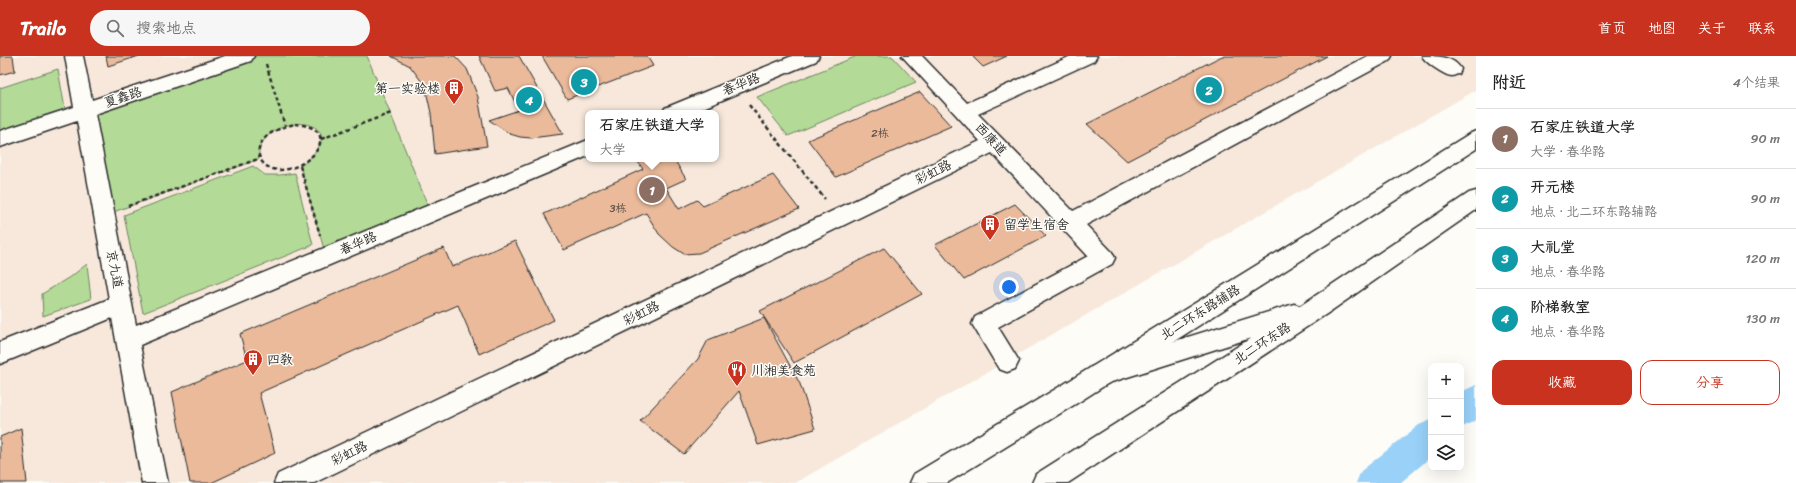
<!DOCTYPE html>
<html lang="zh">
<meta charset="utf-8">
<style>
body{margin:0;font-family:Sriracha,"LXGW WenKai TC",sans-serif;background:#f6f6f6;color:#222}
.controls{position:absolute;right:12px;bottom:12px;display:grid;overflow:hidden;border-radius:8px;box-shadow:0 4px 16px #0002}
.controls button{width:36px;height:36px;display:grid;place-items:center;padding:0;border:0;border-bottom:1px solid #e0e0e0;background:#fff;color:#222;font:20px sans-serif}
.you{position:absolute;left:1009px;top:231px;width:14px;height:14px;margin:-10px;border:3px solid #fff;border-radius:50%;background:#1a73e8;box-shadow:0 0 0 6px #1a73e833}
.badge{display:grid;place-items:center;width:26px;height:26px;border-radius:50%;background:#c8321e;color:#fff;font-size:13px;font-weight:700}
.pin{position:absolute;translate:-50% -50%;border:2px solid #fff;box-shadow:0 1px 4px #0006}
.popup{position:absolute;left:585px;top:54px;width:134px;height:52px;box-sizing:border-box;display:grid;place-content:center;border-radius:8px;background:#fff;filter:drop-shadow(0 1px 3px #0005);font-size:13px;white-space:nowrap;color:#767676}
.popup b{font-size:15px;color:#222}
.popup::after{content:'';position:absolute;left:50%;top:100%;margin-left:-8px;border:8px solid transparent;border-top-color:#fff}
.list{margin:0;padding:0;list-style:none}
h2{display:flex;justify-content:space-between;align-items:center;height:52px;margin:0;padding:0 16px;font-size:17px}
h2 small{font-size:13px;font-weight:400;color:#767676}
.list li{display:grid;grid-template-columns:26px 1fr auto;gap:12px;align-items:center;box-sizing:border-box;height:60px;padding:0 16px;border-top:1px solid #e0e0e0}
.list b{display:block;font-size:15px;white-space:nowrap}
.list p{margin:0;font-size:13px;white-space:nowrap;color:#767676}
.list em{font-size:13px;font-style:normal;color:#767676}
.actions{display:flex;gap:8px;padding:12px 16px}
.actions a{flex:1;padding:9px 0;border:1px solid #c8321e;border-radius:12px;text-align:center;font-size:14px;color:#c8321e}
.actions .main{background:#c8321e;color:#fff}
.icon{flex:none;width:22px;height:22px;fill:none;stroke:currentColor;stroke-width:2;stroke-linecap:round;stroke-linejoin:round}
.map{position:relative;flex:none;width:1476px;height:427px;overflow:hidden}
header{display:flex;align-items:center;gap:24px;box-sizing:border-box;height:56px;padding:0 20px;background:#c8321e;color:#fff}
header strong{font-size:19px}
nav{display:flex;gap:22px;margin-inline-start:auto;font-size:14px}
.search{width:280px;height:36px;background:#f6f6f6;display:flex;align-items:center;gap:10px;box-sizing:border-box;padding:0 14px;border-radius:22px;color:#767676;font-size:15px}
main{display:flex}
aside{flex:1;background:#fff}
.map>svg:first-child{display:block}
.built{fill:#f7e8db;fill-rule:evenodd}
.green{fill:#b3db97;stroke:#6f8361}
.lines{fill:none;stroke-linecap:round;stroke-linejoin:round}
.canal{fill:#99d1f8;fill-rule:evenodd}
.building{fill:#eaba9b;stroke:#2b2b2b}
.street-casing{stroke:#2b2b2b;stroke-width:3}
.secondary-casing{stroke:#2b2b2b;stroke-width:3}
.highway-casing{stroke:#2b2b2b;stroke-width:3}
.path{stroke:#2b2b2b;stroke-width:2.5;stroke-dasharray:4 3;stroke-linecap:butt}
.street{fill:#fdfcf7;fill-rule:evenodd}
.secondary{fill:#fdfcf7;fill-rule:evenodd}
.highway{fill:#fdfcf7;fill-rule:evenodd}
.labels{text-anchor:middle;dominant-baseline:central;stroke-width:3;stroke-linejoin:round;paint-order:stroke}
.number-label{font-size:11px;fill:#5b4f47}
.street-label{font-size:13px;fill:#2b2b2b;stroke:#fdfcf7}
.poi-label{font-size:13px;fill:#2b2b2b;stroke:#fdfcf7;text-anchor:start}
</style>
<header>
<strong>Trailo</strong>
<div class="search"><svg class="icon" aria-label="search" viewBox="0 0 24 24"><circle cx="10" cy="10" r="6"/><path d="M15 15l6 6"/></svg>搜索地点</div>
<nav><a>首页</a><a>地图</a><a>关于</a><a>联系</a></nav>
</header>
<main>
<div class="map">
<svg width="1476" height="427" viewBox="0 0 1476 427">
<rect width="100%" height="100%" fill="#fdfcf7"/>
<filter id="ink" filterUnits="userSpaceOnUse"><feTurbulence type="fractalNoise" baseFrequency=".025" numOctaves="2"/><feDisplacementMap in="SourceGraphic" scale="8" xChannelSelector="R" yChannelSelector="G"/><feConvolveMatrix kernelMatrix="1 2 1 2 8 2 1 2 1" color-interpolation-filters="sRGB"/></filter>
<g filter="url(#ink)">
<!-- built -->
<path class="built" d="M0,0H1476V34L795,427H0ZM588,57H716V103H588Z"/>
<!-- green -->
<path class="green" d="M245,0H367L431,157L326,200L300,110C316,100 336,74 305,68C284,65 256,80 259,103L105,159L85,54Z
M857,0H892L916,26L788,80L757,41Z
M58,13L65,53L0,75V32Z
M253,110L265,119H280L295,117L313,189L143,257L124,159Z
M87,208L91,243L43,260L42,238L73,219Z"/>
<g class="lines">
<!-- canal -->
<path class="canal" d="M1476,329V364L1461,372V336Z
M1431,364V401L1400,427H1356L1361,415L1419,369Z"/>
</g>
<!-- building -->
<path class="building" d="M0,0H13L15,15L0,19Z
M106,0H139L108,10Z
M391,0H455L467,13L478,41L487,90L435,98L431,57L425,30L410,10Z
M479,0H519L563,78L531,82L520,81L510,78L489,64L519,54L508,32L495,35Z
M542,0H647L653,10L567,43Z
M972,0H1007L983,11Z
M1222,0H1327L1127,105L1087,68Z
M920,36L951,70L836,121L808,84Z
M645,103H674L686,123L666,132L679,153L697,144L703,150L773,119L799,153L699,197L684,198L673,191L659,178L646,157L564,194L544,158L643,113L638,106Z
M1015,148L1046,180L964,224L935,189Z
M515,185L554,264L479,298L458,249L259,337L275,397L211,427H190L172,336L247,304L240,278L444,192L452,211Z
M884,192L922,238L794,307L760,255Z
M764,262L800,328L815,373L758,389L739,335L684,398L640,365L698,303L708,284Z
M21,372L27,427H0V381Z"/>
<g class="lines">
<!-- street casing -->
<g class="street-casing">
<path id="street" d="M65,0H83L92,44L225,0H254L251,5L95,58L136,269L588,84V100L140,289L168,427H142L112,262L0,308V286L109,243L77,65L0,91V75L74,51Z
M792,0H819L816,5L691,57H662L665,52Z
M902,0H922L967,47L1071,0H1097L1094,5L978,58L1073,155L1368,0H1392L1389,5L1086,169L1112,196L1115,202L1112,208L998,271L1019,305L1015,313L1007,316L999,313L972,268L975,261L1088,200L992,97L314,427H274L278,418L980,85Z
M1422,0C1437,0 1453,0 1461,13L1459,18C1456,18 1454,20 1452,20C1445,20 1425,6 1422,0Z"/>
</g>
<!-- secondary casing -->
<g class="secondary-casing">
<path id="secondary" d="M1476,75V93L1082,344L947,427H910L914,418L1064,328L1469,78Z"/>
</g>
<!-- highway casing -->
<g class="highway-casing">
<path id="highway" d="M1476,135V154L1328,257L1068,427H1032L1036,418L1251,282L1099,330L1091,327L1087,319L1091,311L1294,248L1300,250L1469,137Z"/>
</g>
<!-- path -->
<path class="path" d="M266,8L285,70
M749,49L825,143
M295,68C300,69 306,69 310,71C341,84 296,123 270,112C265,110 260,105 259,99C256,80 281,71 295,68Z
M321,83L391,57
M300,110L320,179
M128,150L258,103"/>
<!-- street -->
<use href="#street" class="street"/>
<!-- secondary -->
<use href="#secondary" class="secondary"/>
<!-- highway -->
<use href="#highway" class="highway"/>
</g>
</g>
<!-- icons -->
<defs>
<g id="building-pin" transform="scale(1)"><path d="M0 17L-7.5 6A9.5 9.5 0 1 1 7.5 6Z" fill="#c8321e" stroke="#fdfcf7"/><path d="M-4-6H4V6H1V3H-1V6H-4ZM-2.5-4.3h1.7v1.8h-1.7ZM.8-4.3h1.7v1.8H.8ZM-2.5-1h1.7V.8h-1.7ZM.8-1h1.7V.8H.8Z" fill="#fff"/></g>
<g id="restaurant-pin" transform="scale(1)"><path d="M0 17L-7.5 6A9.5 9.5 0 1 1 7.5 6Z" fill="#c8321e" stroke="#fdfcf7"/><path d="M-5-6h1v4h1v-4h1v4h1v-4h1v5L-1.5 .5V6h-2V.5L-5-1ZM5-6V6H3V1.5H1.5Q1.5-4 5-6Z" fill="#fff"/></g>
</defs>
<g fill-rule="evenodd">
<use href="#building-pin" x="454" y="32"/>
<use href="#building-pin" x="990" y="168"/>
<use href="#building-pin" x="253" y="303"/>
<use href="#restaurant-pin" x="737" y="314"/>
</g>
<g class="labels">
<!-- number labels -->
<g class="number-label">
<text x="880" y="77">2栋</text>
<text x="618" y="152">3栋</text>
</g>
<!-- street labels -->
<g class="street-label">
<text transform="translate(741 28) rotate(-22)">春华路</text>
<text transform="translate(123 41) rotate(-19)">夏鑫路</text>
<text transform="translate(991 83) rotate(47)">西康道</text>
<text transform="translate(933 116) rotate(-26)">彩虹路</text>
<text transform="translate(358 187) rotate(-23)">春华路</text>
<text transform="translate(115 213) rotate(79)">京九道</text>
<text transform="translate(1200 256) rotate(-32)">北二环东路辅路</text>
<text transform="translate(641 257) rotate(-26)">彩虹路</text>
<text transform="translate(1262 287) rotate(-33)">北二环东路</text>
<text transform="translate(349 397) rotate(-26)">彩虹路</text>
</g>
<!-- poi labels -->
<g class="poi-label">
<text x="440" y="32" text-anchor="end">第一实验楼</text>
<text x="1004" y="168">留学生宿舍</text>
<text x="267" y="303">四教</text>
<text x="751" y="314">川湘美食苑</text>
</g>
</g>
</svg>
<div class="controls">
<button>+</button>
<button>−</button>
<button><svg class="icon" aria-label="layers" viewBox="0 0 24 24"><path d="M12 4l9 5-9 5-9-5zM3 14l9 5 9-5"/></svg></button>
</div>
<div class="you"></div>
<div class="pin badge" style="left:652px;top:134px;background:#8d6e63">1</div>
<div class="popup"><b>石家庄铁道大学</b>大学</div>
<div class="pin badge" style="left:1209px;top:34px;background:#0f9aa8">2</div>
<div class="pin badge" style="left:584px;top:26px;background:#0f9aa8">3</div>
<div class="pin badge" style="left:529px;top:44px;background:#0f9aa8">4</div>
</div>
<aside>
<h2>附近<small>4个结果</small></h2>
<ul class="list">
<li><span class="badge" style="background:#8d6e63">1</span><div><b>石家庄铁道大学</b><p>大学 · 春华路</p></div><em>90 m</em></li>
<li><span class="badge" style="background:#0f9aa8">2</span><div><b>开元楼</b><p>地点 · 北二环东路辅路</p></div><em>90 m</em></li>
<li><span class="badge" style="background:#0f9aa8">3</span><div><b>大礼堂</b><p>地点 · 春华路</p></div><em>120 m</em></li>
<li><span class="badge" style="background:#0f9aa8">4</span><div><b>阶梯教室</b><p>地点 · 春华路</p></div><em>130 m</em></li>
</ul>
<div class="actions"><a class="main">收藏</a><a>分享</a></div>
</aside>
</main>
